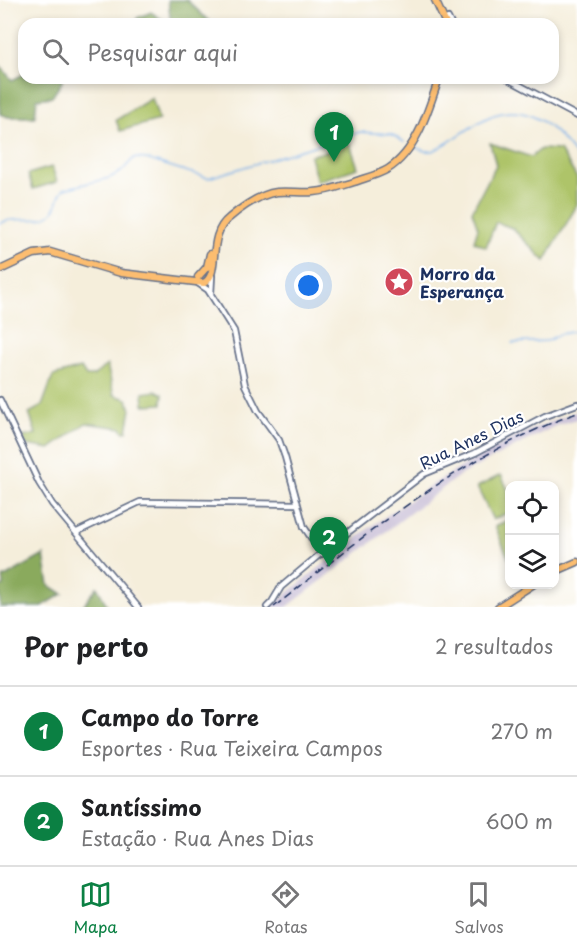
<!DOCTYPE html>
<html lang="pt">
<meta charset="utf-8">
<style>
body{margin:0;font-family:"Playpen Sans",sans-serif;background:#f6f6f6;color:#202124}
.controls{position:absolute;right:18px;bottom:18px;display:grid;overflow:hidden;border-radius:12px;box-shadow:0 3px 9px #0003}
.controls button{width:54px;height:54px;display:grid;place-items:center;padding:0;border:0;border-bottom:2px solid #e0e0e0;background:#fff;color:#202124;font:30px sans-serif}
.you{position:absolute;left:309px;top:286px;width:21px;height:21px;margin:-15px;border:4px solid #fff;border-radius:50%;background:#1a73e8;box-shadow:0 0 0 9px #1a73e833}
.badge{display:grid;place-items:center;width:39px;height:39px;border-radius:50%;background:#0b8043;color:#fff;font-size:20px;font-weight:700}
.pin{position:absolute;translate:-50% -50px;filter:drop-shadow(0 2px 3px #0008)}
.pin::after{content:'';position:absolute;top:32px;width:21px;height:18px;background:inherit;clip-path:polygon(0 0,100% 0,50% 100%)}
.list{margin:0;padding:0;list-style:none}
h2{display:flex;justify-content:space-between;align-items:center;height:78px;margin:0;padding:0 24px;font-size:26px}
h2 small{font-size:20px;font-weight:400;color:#757577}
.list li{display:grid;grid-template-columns:39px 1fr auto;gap:18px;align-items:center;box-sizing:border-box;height:90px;padding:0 24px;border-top:2px solid #e0e0e0}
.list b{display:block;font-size:22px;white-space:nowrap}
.list p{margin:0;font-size:20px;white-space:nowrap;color:#757577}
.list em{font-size:20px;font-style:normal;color:#757577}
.icon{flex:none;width:33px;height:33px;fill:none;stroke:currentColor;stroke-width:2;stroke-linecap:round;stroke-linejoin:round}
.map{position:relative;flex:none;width:577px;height:607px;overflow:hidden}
.search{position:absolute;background:#fff;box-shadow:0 3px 9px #0003;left:18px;right:18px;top:18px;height:66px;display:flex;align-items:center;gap:15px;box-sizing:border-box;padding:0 21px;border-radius:18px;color:#757577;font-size:22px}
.sheet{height:258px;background:#fff}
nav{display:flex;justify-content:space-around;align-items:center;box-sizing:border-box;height:84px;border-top:2px solid #e0e0e0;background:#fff;font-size:16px;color:#757577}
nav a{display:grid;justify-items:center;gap:3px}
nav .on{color:#0b8043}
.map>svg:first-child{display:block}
.industrial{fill:#c9bfd7}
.green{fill:#aec469;stroke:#647a64;stroke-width:1.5}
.forest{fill:#8aaa5d;stroke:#526c5e;stroke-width:1.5}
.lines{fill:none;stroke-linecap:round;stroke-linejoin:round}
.stream{stroke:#7bb0e9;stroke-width:1.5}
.tertiary-casing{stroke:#67728a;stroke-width:8}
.primary-casing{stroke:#67728a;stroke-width:9}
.tertiary{stroke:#fff;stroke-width:4.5}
.primary{stroke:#fcbd6f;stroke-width:6}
.rail{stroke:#1b2f5e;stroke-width:1.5;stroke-dasharray:9 4.5;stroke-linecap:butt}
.labels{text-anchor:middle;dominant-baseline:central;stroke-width:4.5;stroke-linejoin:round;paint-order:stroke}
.poi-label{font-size:16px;font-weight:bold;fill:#1b2f5e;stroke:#fff;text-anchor:start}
.street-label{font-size:16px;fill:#1b2f5e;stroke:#fff}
</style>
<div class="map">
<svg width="577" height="607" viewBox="0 0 577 607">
<rect width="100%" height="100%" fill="#fff"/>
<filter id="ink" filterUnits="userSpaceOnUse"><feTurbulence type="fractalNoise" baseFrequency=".0167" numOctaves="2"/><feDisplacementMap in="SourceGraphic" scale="12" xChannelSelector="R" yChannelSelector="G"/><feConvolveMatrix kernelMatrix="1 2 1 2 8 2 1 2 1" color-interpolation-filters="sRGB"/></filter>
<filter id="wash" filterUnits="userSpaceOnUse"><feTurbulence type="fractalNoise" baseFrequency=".008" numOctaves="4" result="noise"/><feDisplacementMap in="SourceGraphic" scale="24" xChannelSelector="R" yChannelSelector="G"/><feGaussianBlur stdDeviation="1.35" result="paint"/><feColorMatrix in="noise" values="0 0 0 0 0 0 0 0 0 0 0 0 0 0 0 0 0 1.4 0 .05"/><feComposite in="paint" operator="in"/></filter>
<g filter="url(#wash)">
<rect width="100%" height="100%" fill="#f5eedb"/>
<!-- industrial -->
<path class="industrial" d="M577,411V419L555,426L460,475L287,607H270L373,525L435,483L478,457L519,435Z"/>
<!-- green -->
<path class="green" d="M152,98L159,120L120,131L116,120Z
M490,143L531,157L541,149L560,150L577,178V205L545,261L512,228L496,222L486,247L474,241L478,228L472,211L496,165Z
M350,144L358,168L317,181L310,156Z
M52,167L57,182L33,189L28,174Z
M107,365L114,395L127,399L131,409L127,431L124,432L121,428L86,423L50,449L26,445L23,437L36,434L29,413L42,406L53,376L81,368L86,376H93Z
M157,391L163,394L162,404L144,405L143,393Z
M501,475L509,492V512L493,520L477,487Z
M509,520V560L495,526Z"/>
<!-- forest -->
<path class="forest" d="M168,0H187L212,24H171Z
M151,12L169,24H136L137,18Z
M0,65L12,80L24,74V78H62V82L52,97L37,99L35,117H8L0,114Z
M44,555L49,585L63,594L41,607H0V587L4,586L3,578Z
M97,587L108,607H82Z"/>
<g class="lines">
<!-- stream -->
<path class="stream" d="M414,147L425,151H433C453,141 470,126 489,117C529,100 556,129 577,158
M0,223C15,215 37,225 51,214C59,207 57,195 64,189L109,178L121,172L134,158L146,159L208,178L360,132L391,134L404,142
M512,343L547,341L560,334L577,331"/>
</g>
</g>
<g filter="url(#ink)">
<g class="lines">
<!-- tertiary casing -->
<g class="tertiary-casing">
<path id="tertiary" d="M448,18L451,24
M506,78L577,116
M199,284L208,290L234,331L245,385L258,411L279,440L285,457L304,527L322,554
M211,294L212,276
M0,400L39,483L52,504L138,607
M77,532L140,502L297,504
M267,607L272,602L281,587L325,550L424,474L475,453L545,416L577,404"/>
</g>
<!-- primary casing -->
<g class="primary-casing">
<path id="primary" d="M435,0L446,24
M0,270L34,254L50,252L121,273L204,283C221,274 206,236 229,218C242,207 261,194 277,192C289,191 302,193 314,192C328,191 341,186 354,182C365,178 378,175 388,169C417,151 429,108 439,78
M198,277L207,267L210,254
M554,572L577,562
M498,607L534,584"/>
</g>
<!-- tertiary -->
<use href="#tertiary" class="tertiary"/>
<!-- primary -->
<use href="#primary" class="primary"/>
<!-- rail -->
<path class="rail" d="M274,607C367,533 464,454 577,413"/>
</g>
</g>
<!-- icons -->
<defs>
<g id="sight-disc" transform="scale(1.5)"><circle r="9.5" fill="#d1495b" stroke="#fff"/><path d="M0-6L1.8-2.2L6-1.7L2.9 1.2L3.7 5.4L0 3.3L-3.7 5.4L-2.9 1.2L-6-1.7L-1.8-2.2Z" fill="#fff"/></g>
</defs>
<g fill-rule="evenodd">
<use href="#sight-disc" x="399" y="282"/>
</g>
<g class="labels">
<!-- poi labels -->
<g class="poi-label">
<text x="420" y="273">Morro da<tspan x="420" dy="18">Esperança</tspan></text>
</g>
<!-- street labels -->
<g class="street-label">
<text transform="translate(471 439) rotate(-26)">Rua Anes Dias</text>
</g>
</g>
</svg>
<div class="controls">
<button><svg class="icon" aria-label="locate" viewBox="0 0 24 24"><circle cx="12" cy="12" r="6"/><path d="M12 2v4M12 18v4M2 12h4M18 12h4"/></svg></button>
<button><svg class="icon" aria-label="layers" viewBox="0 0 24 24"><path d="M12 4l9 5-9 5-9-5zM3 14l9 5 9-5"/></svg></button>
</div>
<div class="you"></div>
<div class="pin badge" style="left:334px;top:162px">1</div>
<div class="pin badge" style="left:329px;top:567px">2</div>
<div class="search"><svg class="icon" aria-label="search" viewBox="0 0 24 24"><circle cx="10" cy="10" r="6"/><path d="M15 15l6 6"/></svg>Pesquisar aqui</div>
</div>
<section class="sheet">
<h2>Por perto<small>2 resultados</small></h2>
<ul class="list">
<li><span class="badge">1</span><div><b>Campo do Torre</b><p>Esportes · Rua Teixeira Campos</p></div><em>270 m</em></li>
<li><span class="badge">2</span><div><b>Santíssimo</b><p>Estação · Rua Anes Dias</p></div><em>600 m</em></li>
</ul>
</section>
<nav>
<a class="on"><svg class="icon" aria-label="map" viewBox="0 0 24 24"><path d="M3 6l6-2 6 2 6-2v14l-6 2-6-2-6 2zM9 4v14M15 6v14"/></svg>Mapa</a>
<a><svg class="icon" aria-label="directions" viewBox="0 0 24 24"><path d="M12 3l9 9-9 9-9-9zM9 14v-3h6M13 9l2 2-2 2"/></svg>Rotas</a>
<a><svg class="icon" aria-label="saved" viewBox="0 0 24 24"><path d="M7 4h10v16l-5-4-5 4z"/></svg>Salvos</a>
</nav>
